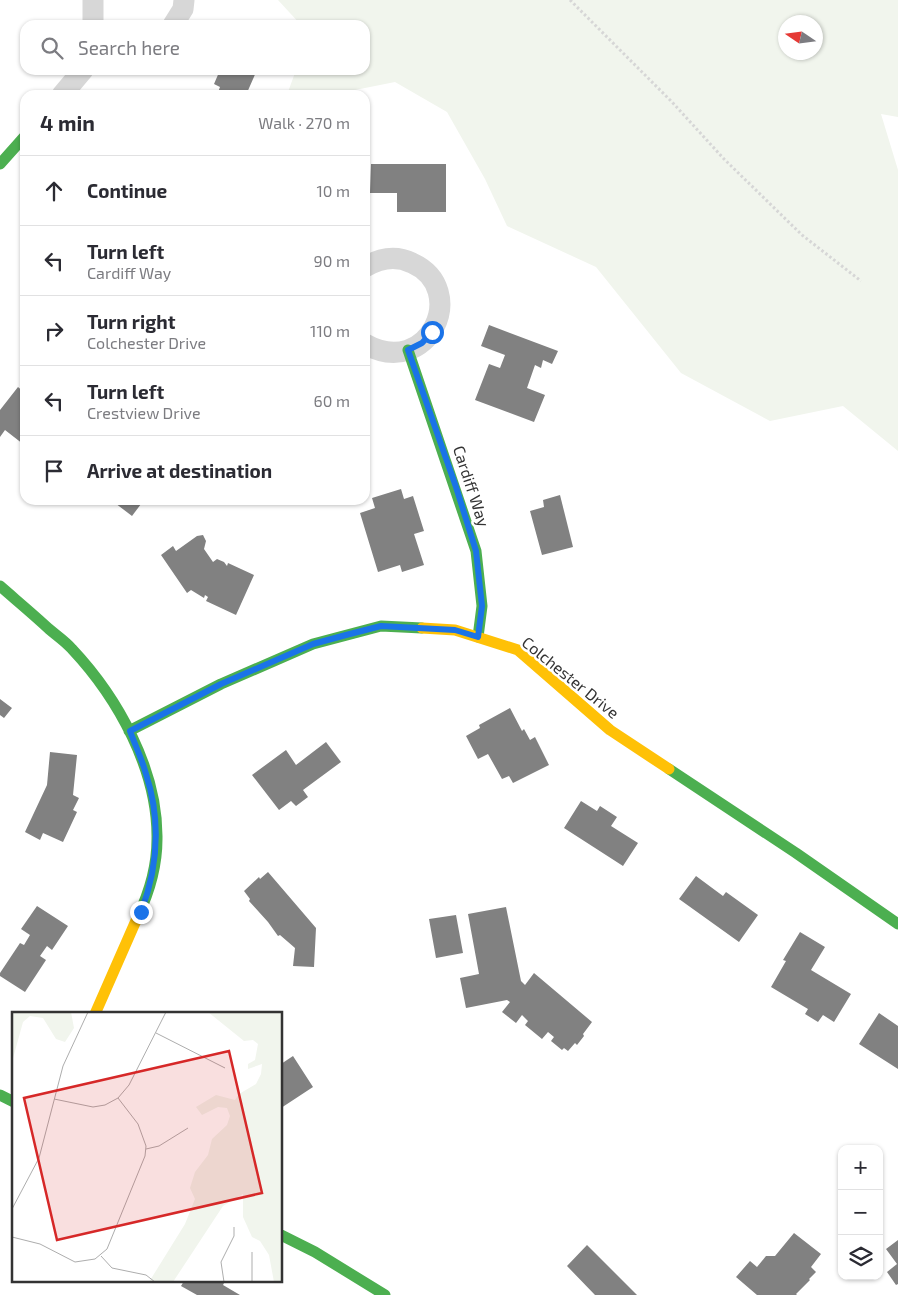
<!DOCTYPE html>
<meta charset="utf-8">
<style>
body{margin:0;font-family:"Exo 2",sans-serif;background:#f2f2f3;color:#2b2b33}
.controls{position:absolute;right:15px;bottom:15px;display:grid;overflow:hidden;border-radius:10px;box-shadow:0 1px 4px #0004}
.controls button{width:45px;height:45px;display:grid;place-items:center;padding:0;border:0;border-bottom:1px solid #e1e1e2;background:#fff;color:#2b2b33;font:25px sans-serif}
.compass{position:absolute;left:778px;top:15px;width:45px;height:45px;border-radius:50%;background:#fff;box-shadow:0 1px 4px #0004;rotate:283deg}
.stop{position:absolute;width:15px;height:15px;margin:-11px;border:4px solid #1a73e8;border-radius:50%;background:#fff}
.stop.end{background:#1a73e8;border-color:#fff;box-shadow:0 1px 5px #0008}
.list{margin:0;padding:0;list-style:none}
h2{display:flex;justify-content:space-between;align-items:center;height:65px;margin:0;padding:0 20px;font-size:21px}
h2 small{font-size:16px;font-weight:400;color:#7c7c81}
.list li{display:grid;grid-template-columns:32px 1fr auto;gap:15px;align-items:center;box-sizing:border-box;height:70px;padding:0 20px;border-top:1px solid #e1e1e2}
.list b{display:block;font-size:19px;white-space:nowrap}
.list p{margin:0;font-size:16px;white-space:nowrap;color:#7c7c81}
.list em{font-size:16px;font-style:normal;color:#7c7c81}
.icon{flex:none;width:28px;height:28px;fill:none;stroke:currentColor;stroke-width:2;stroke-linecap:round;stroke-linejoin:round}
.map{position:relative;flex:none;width:898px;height:1295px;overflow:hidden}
.search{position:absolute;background:#fff;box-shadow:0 1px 4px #0004;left:20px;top:20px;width:350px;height:55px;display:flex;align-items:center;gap:12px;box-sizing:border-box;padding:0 18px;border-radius:15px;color:#7c7c81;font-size:19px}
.panel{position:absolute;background:#fff;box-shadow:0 1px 4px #0004;left:20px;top:90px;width:350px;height:415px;border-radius:15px}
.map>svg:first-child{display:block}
.green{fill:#f1f5ed;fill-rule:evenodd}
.building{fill:#818181}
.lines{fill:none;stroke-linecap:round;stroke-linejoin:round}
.path{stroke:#d6d6d6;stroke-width:3;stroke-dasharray:2.5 2.5;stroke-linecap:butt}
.street{stroke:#d7d7d7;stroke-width:21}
.fast{stroke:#4caf50;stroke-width:11}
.slow{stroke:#ffc107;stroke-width:11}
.route{stroke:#1a73e8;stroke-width:6}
.labels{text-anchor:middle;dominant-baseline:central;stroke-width:5;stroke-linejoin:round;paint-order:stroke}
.street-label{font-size:16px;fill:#333;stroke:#fff}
.inset-road{fill:none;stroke:#adadad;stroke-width:1}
.view{fill:#d62828;fill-opacity:0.15;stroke:#d62828;stroke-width:2.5}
.inset-edge{fill:none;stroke:#333;stroke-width:2.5}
</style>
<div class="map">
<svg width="898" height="1295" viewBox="0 0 898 1295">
<rect width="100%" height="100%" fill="#fff"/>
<!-- green -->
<path class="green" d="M278,0H898V117L881,114L898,170V451L843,406L770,421L681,373L596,267L507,226L485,179L447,112L395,82L345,92L344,95H286L288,92L296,70H365V25H301ZM786,22H816V52H786Z"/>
<!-- building -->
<path class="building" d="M220,70H257L246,95H217L220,87L214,84Z
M371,164H446V212H397V193H370Z
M489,325L558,351L552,364L543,360L541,368L535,365L527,388L545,395L534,422L475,400L489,364L500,368L505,355L481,346Z
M18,387L25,393V440L23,444L5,430L0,437V410Z
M401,489L404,499L413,496L424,531L414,534L424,565L402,572L400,565L378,572L360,513L375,508L372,498Z
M560,495L573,547L542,555L530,511L544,507L543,500Z
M111,500H144L132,516Z
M203,535L206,541L204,549L213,562L217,559L224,562L227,566L228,563L254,575L236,615L206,601L208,597L205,595L204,598L191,590L187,593L161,555L173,546L176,551L197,536Z
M0,699L12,708L4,718L0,715Z
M510,708L522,731L524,729L530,740L535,737L549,765L513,783L509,776L502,779L488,754L478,759L466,736L480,728L479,725Z
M326,742L341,762L303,790L308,797L296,806L291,801L279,810L252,775L286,750L296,765Z
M50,752L77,755L73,795L79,798L73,810L77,812L63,842L43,833L40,840L25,832L47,785Z
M581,801L597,811L600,806L617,817L611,826L638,843L623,866L564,828Z
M268,872L316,928L314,967L293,966L295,948L280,935L278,936L268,922L249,901L250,899L244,891L259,877L260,879Z
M696,876L723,896L726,892L758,915L739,942L679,899Z
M37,906L68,926L52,950L47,946L40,956L46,960L25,992L0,976V973L20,943L24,945L30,935L21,929Z
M506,907L521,981L525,985L534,973L592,1022L583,1034L584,1036L577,1045L575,1043L568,1051L564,1048L562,1050L551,1041L554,1037L548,1032L542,1039L525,1025L528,1021L522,1015L516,1023L502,1012L510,1002L507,1000L466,1008L460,978L479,974L468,914Z
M456,915L463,953L436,958L429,919Z
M800,932L825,947L811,970L851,994L834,1022L823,1015L818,1022L805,1014L808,1009L771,987L786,961L783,960Z
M879,1013L898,1026V1069L859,1044Z
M293,1056L313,1087L281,1108V1064Z
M794,1233L821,1254L811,1267L816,1272L809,1279L810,1280L796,1294L797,1295H757L736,1277L750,1261L757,1267L766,1256H775Z
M898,1240V1284L896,1285L887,1272L897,1264L886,1249Z
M587,1245L637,1295H595L567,1266Z
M184,1281H225L223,1285L240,1295H197L181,1286Z"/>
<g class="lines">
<!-- path -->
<path class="path" d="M570,0L672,102L724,159L802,235L861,281"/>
<!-- street -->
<path class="street" d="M93,25V0
M173,25L183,9L184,0
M62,95L83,70
M365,267C380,258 396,255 412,263C470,289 429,380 365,344"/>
<!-- fast -->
<path class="fast" d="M0,164L25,136
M408,350L476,551L482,606L478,637
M0,586C16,600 33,614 49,629C56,635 65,641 72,649C118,698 158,770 157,839C157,866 149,893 138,916
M129,731L221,684L313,644L381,626L422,628
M669,769L796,853L898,924
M0,1095L14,1102
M281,1235L315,1252L385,1295"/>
<!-- slow -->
<path class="slow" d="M422,628L455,630L518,650L610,730L669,769
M95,1014L138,916"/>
</g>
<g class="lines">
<!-- route -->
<path class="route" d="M141,912C158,867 161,820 146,774C142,759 135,745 130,731L221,684L313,644L346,635L381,626L455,630L478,637L482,606L476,551L456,487L408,350L422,343L432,332"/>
</g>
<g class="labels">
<!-- street labels -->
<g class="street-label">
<text transform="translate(472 486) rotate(72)">Cardiff Way</text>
<text transform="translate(571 677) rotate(39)">Colchester Drive</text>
</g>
</g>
<!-- overview -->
<g transform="translate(12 1012)">
<rect width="270" height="270" fill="#fff"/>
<path d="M0,0H59L62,16L53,30L44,27L31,6L18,4L11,10L0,50ZM196,0H270V270H262L257,243L248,229L240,225L231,205V182L211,194L161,270H137L173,212L183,187L178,176L183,160L196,143L200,127L215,113L218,104L215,96L206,95L190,103L184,95L204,83L223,88L227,82L244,72L249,62L250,52L236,57V52L243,48L246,32L241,28L232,29Z" fill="#f1f5ed"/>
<path class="inset-road" d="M144,21L213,56M42,87L81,95L93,93L106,86L117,73L154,0M134,137L147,134L176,116M0,197L27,146L51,54L76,0M0,225L28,232L63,250L83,247L95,237L133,144L134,134L126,112L106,86M89,244L100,256L134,263L143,270M212,270L209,250L222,224V215M240,270V240"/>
<path class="view" d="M217,39L250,181L45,228L12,86Z"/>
<rect width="270" height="270" class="inset-edge"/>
</g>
</svg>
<div class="controls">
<button>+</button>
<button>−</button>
<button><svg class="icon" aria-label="layers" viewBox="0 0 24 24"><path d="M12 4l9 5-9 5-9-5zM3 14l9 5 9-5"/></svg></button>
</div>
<svg class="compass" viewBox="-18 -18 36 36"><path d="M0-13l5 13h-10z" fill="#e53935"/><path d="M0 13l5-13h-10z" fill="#7c7c81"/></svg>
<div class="stop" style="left:432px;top:332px"></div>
<div class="stop end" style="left:141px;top:912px"></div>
<div class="search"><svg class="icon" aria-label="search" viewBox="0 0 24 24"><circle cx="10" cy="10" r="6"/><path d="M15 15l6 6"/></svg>Search here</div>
<section class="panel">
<h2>4 min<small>Walk · 270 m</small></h2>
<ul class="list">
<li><svg class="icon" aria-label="ahead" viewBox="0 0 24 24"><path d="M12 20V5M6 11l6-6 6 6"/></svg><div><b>Continue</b></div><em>10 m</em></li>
<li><svg class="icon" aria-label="left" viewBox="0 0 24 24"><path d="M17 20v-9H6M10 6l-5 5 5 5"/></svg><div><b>Turn left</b><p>Cardiff Way</p></div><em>90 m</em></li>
<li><svg class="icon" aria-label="right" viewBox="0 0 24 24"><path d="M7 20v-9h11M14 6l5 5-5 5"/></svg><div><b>Turn right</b><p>Colchester Drive</p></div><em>110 m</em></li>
<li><svg class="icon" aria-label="left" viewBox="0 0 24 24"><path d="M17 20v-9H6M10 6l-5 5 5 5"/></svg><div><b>Turn left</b><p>Crestview Drive</p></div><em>60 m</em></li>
<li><svg class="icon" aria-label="arrive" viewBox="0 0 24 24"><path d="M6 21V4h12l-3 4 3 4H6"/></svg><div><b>Arrive at destination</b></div></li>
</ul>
</section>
</div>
